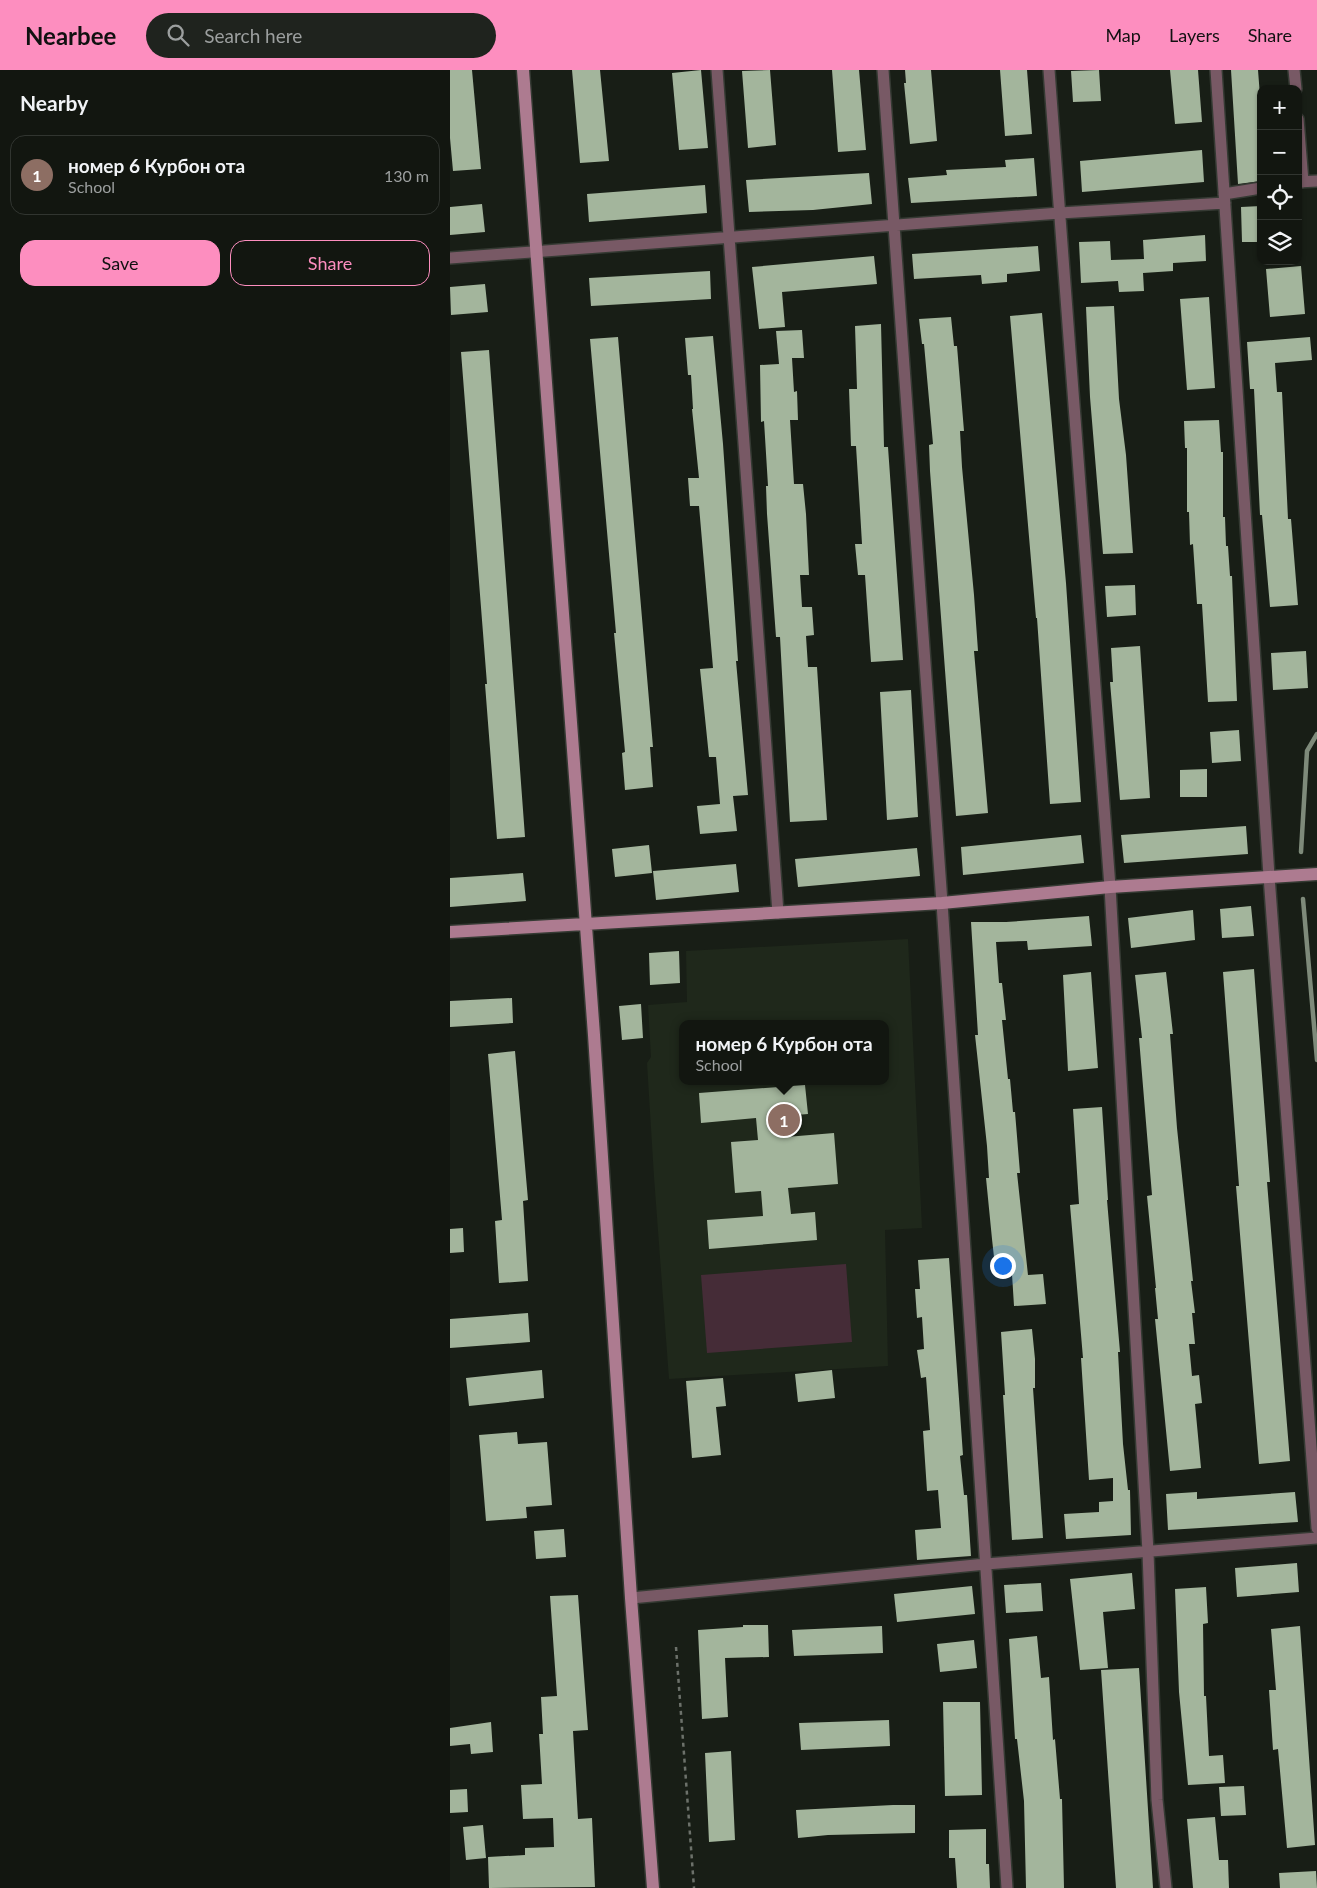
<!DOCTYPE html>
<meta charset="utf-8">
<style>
body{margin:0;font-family:Lato,sans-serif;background:#1f231e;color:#f1f3f6}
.controls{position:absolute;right:15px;top:15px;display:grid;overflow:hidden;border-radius:10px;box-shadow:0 1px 4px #0004}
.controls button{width:45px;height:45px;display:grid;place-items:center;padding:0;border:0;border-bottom:1px solid #313530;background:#121610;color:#f1f3f6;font:25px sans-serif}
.you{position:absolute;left:552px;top:1195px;width:18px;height:18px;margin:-12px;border:4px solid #fff;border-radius:50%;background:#1a73e8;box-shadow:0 0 0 8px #1a73e833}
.badge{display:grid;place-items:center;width:32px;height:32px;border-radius:50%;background:#fd8ebf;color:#fff;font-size:16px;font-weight:700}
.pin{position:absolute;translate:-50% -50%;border:2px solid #fff;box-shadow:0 1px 5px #0006}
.popup{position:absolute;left:229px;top:950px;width:210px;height:65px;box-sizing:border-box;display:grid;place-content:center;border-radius:10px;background:#121610;filter:drop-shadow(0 1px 4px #0005);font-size:16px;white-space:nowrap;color:#9c9f9f}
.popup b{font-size:19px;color:#f1f3f6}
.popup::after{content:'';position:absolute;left:50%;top:100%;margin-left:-10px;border:10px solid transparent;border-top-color:#121610}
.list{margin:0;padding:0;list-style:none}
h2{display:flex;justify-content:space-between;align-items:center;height:65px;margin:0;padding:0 20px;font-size:21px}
h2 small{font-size:16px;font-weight:400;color:#9c9f9f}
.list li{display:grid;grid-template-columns:32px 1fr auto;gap:15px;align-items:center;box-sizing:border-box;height:80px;margin:0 10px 10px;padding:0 10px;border:1px solid #313530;border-radius:15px}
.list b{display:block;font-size:19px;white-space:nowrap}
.list p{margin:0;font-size:16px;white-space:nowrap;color:#9c9f9f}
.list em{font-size:16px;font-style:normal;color:#9c9f9f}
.actions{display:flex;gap:10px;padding:15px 20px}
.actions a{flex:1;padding:11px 0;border:1px solid #fd8ebf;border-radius:15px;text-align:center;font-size:18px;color:#fd8ebf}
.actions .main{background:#fd8ebf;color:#111}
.icon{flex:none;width:28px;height:28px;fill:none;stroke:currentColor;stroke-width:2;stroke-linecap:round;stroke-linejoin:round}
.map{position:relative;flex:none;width:867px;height:1818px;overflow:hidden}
header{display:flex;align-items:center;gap:30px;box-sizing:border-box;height:70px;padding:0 25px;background:#fd8ebf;color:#111}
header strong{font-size:24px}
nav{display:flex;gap:28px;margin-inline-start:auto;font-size:18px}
.search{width:350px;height:45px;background:#1f231e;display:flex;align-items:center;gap:12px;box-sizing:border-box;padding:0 18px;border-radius:28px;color:#9c9f9f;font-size:19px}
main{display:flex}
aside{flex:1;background:#121610}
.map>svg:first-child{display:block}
.built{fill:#1f281b;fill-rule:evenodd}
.green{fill:#452c37}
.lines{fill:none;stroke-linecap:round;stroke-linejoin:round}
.stream{stroke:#7e8a7a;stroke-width:4.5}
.building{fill:#a3b59c}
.street-casing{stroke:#353a33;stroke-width:14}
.secondary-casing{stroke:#353a33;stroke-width:15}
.path{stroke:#6c716a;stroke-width:2.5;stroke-dasharray:4 4;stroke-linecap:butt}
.street{stroke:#785965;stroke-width:11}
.secondary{stroke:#ad7b90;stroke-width:12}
</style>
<header>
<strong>Nearbee</strong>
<div class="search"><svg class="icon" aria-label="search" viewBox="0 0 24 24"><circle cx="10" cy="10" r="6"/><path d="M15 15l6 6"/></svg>Search here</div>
<nav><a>Map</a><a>Layers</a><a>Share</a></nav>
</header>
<main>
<aside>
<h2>Nearby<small></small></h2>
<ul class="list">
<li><span class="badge" style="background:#8d6e63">1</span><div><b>номер 6 Курбон ота</b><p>School</p></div><em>130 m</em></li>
</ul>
<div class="actions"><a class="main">Save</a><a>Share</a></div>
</aside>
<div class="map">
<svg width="867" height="1818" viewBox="0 0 867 1818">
<rect width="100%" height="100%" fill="#181e16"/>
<!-- built -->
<path class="built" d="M458,869L472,1158L435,1160L438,1296L219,1309L204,1107L197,993L201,987L198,935L237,932L236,881ZM233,954H435V1011H233Z"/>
<!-- green -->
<path class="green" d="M396,1194L402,1272L257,1283L251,1205Z"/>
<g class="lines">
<!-- stream -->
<path class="stream" d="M851,782L857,681L867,664
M853,829L867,990"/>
</g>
<!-- building -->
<path class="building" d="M0,0H22L31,99L3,101L0,68Z
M122,0H150L159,91L130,93Z
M251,0L258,78L229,80L222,3Z
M320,0L326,75L298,78L292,1Z
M382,0H409L416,80L388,82Z
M455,0H481L487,71L460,74L454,13H456Z
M550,0H577L582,64L555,66Z
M649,0L651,31L623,32L621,1Z
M720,0H748L752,52L725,54Z
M781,0H808L811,39V111L788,114Z
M752,80L754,112L632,122L630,91Z
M584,88L587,126L461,133L458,108L497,105L496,100L556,97L555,90Z
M419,103L422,134L363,140L299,142L296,110Z
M255,115L257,143L139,152L137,124Z
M32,134L35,162L0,165V137Z
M811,136V172H792L791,137Z
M755,165L756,191L723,193V201L693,203L694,221L669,222L668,211L631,213L629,172L660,171L661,190L694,189L693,170Z
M588,176L590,201L557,204V212L532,214L531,205L464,209L462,184Z
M424,186L427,214L332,222L335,257L309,259L302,197Z
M851,196L855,244L820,247L816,199Z
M260,201L261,229L141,236L139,208Z
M35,214L38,242L1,245L0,217Z
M759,227L765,318L737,320L730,229Z
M664,236L669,329L676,385L683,483L653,484L640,327L636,237Z
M592,243L616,513L631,732L600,734L587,548H586L560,246Z
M501,247L504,276H507L514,361H510L512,397L524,525L528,581H524L538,743L506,746L480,401L479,375L483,374L474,274H472L469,249Z
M431,254L434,377H438L453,590L421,592L415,505H408L405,474H412L410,440L406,376H401L399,319H407L405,256Z
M352,260L354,288H342L344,322L347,321L348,350H340L344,414H353L356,444L359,505H350L352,537H362L364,565L356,566L358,597H367L377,750L340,752L330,567H326L317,444L316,416H318L314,351L311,352L310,295L329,294L326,261Z
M263,266L273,374L288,591H286L298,725L283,726L287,761L250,764L247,736L270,734L266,687H259L250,599L263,598L249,436H240L238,408H249L242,339H243L241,305H238L235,268Z
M168,267L203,677H200L203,717L175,720L172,683L175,682L164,563H166L140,269Z
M860,267L862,290L825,293L827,322H832L838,449H841L848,535L820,537L812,445H810L804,319H800L797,272Z
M39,280L75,767L47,769L35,614H37L11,282Z
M769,350L771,382H773V447H775L776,476H778L780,506H782L787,631L758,632L752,534H747L743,474L740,475L739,442H737V378H735L734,351Z
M685,515L686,545L657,547L655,516Z
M690,576L700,728L670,730L660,612H663L661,578Z
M856,581L858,618L823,620L821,583Z
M461,620L468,747L437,750L430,622Z
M789,660L791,691L762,693L760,662Z
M757,699V727H730V700Z
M796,756L798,784L674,793L671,765Z
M631,765L634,793L513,805L511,777Z
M199,775L202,803L165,807L162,779Z
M467,778L470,806L348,817L345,789Z
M286,794L289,822L206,830L203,801Z
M73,803L76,831L0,837V808Z
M801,836L804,866L772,868L770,839Z
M743,840L745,870L681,878L678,848Z
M639,846L642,876L578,880L577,871L546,872L549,913H552L556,950H552L558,1009H560L563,1042H565L570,1103H567L578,1205L593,1204L596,1234L564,1236L562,1204L546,1205L542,1169L536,1108H539L537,1076L525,965H528L521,852H556Z
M229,881L230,913L200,915L199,883Z
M804,899L820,1112H817L840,1391L809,1394L786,1116H789L773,902Z
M641,902L648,998L618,1001L613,905Z
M716,902L723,964H720L727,1058L743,1211H741L745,1243H742L745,1274H739L742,1306L749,1305L752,1333L745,1334L751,1398L720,1401L705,1249H708L705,1218H706L697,1126L702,1125L689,968H692L685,905Z
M62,928L63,953L0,957V931Z
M191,934L193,968L172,970L169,936Z
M65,981L78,1130L73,1131L78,1211L49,1213L45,1151L52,1150L38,984Z
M355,1015L358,1044L334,1046L336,1067L384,1063L388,1114L338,1118L341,1144L365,1142L367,1170L259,1179L257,1150L313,1146L311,1121L285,1123L281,1072L308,1070L306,1048L251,1053L249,1023Z
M652,1037L658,1130H657L670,1282H668L673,1374L678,1420H680L681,1465L616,1469L614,1444L649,1442V1432L663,1431V1408L639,1410L633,1319L631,1288H633L620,1135L629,1134L623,1039Z
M13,1158L14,1182L0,1183V1159Z
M499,1188L513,1385L510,1386L514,1425H517L521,1486L467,1490L465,1460L491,1458L488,1420L477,1421L473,1361L480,1360L476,1307L471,1308L467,1280L474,1279L472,1247L467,1248L465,1219H470L468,1190Z
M78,1243L80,1272L0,1278V1249Z
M582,1259L585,1289V1318H583L593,1468L562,1470L553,1325H555L551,1262Z
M92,1300L94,1328L19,1336L16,1308Z
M382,1300L385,1328L348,1332L345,1304Z
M273,1308L276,1336L266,1337L271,1385L242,1388L236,1311Z
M67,1362L68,1374L97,1372L102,1435L76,1437L77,1448L36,1451L29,1365Z
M747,1422V1429L845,1422L848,1452L718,1460L716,1424Z
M114,1459L116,1487L86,1489L84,1461Z
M847,1493L849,1522L787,1527L785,1498Z
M682,1503L685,1539L653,1542L658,1598L630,1600L620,1509Z
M591,1513L593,1541L556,1543L554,1515Z
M522,1516L525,1544L447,1552L444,1524Z
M756,1517L758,1553L753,1554L754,1626H756L759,1686L773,1685L775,1713L738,1715L729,1622L725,1519Z
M128,1525L138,1660L123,1661L128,1749L142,1748L145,1817L39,1818L38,1787L75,1785V1778L104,1777L103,1748L73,1749L71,1715L92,1714L89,1664H93L91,1627L107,1626L100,1526Z
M293,1555H318L319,1587L275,1588L278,1647L252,1649L248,1560L293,1557Z
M432,1556L433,1583L344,1586L342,1560Z
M850,1556L865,1775L837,1778L828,1679L823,1680L819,1620H826L821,1559Z
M587,1566L591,1608L599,1607L603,1670L605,1669L610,1729H612L614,1818H576L574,1731L567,1669H565L559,1569Z
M524,1570L527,1598L490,1602L487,1574Z
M689,1598L703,1818H666L651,1600Z
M493,1632H530L532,1725L495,1726Z
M439,1650L440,1676L351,1680L349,1653Z
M41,1652L43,1682L21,1684L20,1674L0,1676V1658Z
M281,1681L285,1770L259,1772L255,1683Z
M794,1716L796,1745L771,1746L769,1717Z
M17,1719L18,1742L0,1743V1720Z
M443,1735H465V1763L378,1765L348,1768L346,1740Z
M765,1747L769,1790H778L779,1818H743L737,1749Z
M33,1755L36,1788L16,1790L13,1757Z
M536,1759V1794H539L540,1818H507L505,1788H499V1760Z
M866,1801L867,1818H830L829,1803Z"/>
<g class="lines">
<!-- street casing -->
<g class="street-casing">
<path id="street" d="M267,0L328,843
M433,0L492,833L557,1818
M599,0L660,817L698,1482L707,1730L716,1818
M766,0L819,806L867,1458
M844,0L846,19
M848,49L853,112
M848,112L867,111
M774,124L811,118
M0,188L610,143L775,133
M181,1528L536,1494L867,1468"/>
</g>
<!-- secondary casing -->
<g class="secondary-casing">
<path id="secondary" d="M73,0L144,965L181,1528L203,1818
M0,862L492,833L660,817L867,804"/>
</g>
<!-- path -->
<path class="path" d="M226,1577L244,1818"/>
<!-- street -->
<use href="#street" class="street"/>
<!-- secondary -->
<use href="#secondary" class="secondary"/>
</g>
</svg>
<div class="controls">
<button>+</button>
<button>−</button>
<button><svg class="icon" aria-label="locate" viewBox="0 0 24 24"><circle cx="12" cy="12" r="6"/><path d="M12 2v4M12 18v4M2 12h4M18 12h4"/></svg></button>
<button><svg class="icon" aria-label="layers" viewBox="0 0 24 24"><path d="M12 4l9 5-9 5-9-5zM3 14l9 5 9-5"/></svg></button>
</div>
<div class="you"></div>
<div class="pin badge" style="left:334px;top:1050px;background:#8d6e63">1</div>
<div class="popup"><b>номер 6 Курбон ота</b>School</div>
</div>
</main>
